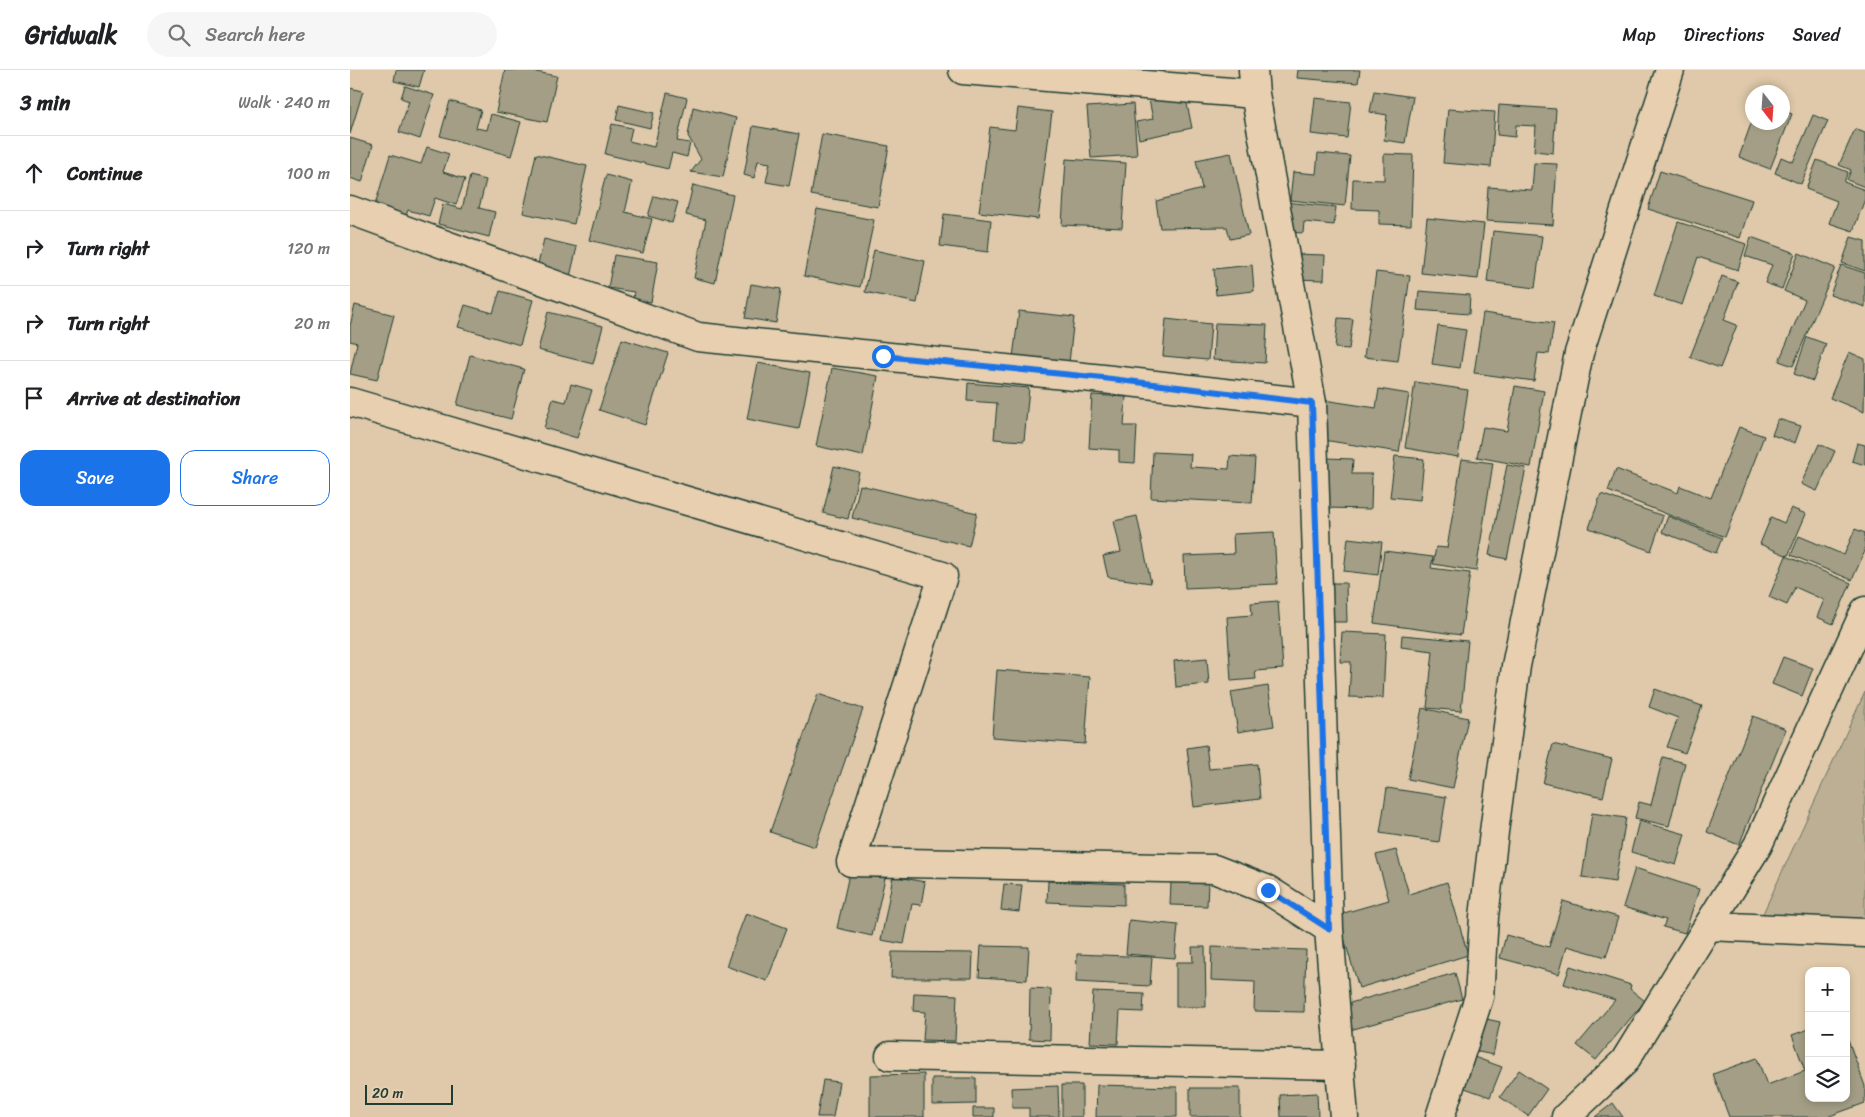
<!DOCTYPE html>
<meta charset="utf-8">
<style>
body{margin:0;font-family:Sriracha,sans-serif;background:#f6f6f6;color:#202124}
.controls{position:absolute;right:15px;bottom:15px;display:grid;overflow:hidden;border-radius:10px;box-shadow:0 2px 8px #0003}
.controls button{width:45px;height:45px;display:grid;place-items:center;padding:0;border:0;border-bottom:1px solid #e0e0e0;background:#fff;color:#202124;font:25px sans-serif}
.compass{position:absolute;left:1395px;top:15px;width:45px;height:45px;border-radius:50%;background:#fff;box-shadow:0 2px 8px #0003;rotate:163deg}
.scale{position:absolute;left:15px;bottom:12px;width:88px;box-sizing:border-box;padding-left:5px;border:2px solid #1f3d34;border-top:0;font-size:14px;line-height:18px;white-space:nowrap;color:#1f3d34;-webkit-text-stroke:4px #e7cfaf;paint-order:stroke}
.stop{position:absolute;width:15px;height:15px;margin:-11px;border:4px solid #1a73e8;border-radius:50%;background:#fff}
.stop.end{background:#1a73e8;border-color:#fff;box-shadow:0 1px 5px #0008}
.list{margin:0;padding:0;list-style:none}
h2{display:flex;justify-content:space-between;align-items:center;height:65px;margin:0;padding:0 20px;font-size:21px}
h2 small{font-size:16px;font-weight:400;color:#757577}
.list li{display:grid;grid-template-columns:32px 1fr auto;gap:15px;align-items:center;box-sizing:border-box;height:75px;padding:0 20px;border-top:1px solid #e0e0e0}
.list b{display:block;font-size:19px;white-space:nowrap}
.list em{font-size:16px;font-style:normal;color:#757577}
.actions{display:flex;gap:10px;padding:15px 20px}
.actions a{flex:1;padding:11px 0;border:1px solid #1a73e8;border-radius:15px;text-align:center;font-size:18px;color:#1a73e8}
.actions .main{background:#1a73e8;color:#fff}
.icon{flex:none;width:28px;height:28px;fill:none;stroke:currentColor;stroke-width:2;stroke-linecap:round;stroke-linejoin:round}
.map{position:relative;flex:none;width:1515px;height:1047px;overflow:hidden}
header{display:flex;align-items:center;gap:30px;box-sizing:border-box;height:70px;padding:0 25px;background:#fff;border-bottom:1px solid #e0e0e0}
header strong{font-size:24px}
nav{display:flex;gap:28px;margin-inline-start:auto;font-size:18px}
.search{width:350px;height:45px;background:#f6f6f6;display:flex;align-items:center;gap:12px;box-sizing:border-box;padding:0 18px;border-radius:28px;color:#757577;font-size:19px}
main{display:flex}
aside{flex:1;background:#fff}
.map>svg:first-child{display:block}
.green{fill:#bcaf94;stroke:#6e7664}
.building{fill:#a39e85;stroke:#1f3d34}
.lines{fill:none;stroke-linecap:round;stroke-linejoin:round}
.minor-casing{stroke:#1f3d34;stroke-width:31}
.minor{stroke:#e7cfaf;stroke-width:28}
.route{stroke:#1a73e8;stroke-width:6}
</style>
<header>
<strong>Gridwalk</strong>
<div class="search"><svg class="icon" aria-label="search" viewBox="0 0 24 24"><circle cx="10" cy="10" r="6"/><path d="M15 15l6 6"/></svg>Search here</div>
<nav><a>Map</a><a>Directions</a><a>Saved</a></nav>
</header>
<main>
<aside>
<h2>3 min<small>Walk · 240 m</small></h2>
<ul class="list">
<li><svg class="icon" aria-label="ahead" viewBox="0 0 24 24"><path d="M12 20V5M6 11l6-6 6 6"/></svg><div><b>Continue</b></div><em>100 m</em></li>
<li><svg class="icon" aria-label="right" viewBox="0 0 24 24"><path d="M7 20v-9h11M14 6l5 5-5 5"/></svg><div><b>Turn right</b></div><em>120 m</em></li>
<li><svg class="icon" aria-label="right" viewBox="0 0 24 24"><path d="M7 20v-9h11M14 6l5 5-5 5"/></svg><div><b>Turn right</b></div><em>20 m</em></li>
<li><svg class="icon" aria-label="arrive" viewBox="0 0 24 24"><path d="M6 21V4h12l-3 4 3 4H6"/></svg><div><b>Arrive at destination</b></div></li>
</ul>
<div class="actions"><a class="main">Save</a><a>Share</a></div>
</aside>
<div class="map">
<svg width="1515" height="1047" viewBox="0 0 1515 1047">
<rect width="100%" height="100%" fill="#dfc9aa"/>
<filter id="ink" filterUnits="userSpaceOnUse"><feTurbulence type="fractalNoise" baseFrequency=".02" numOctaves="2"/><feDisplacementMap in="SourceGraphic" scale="10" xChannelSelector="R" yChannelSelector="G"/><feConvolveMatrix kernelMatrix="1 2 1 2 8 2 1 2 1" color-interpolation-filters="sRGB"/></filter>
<g filter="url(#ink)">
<!-- green -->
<path class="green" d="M1515,622V851L1410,850Z"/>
<!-- building -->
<path class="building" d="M46,0H74L69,17L44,11Z
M155,0H176L207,6L197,52L146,42Z
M948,0H1010L1008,13L947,8Z
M55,16L84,25L70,69L49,62L59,31L51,28Z
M0,18L13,21L0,64Z
M1024,21L1063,27L1055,73L1034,70L1037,45L1020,42Z
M317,23L337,28L327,71L340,73L337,87L322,83L318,99L255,84L262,54L282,58L279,71L304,77Z
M835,24L842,58L789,69L786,52L803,49L798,25Z
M965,28L1001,32L997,68L961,64Z
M100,31L131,40L126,58L137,60L141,44L171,52L161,86L90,66Z
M783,34L787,85L741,88L737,37Z
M269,35L304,43L300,58L266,50Z
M1149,35L1206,39L1203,83L1184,81L1186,56L1166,55L1165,67L1147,65Z
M343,37L386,48L373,107L341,102L351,89L338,66Z
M668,38L702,42L688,149L629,142L640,57L665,60Z
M1098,39L1145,42L1141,97L1093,93Z
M1432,40L1442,44L1420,99L1389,87L1402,51L1432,52Z
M1463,45L1478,51L1451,114L1425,103L1431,87L1443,92Z
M403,56L449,64L439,116L416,112L420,93L408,91L404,108L394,105Z
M1505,59L1515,63V117L1497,110L1501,100L1489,95Z
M472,64L539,76L528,137L461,125Z
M0,68L23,75L12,112L0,108Z
M77,77L99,84L93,102L115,109L106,135L85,128L79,146L58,140L53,154L22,145L40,85L71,94Z
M881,83L899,165L880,169L877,157L810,158L806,131L852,119L846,90Z
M968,83L1000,86L995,136L940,130L943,102L966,104Z
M186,84L237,96L224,154L173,143Z
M1034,84L1063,85L1061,155L1029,154V140L1002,139L1003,109L1034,110Z
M716,89L776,93L772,158L712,155Z
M1467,90L1498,102L1494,112L1515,120V129L1503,161L1479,153L1487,131L1456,119Z
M1184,93L1207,94L1203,155L1136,151L1138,117L1182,120Z
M1310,101L1402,130L1390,168L1298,139Z
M256,105L282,112L275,142L302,149L293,183L239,170Z
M120,106L136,110L129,138L145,142L139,167L88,154L93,134L112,139Z
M343,115L383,125L365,213L344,208L356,150L336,145Z
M304,126L328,132L322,153L298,146Z
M934,132L986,137L984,155L954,152L953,163L938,162Z
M467,139L524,150L510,217L454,206Z
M594,144L641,150L638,182L590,176Z
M1077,148L1134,154L1128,209L1071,203Z
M1328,152L1396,174L1388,200L1348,187L1332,235L1304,226Z
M1143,161L1192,166L1185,218L1137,212Z
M1401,167L1445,183L1432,219L1415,213L1422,195L1395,186Z
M1501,167L1515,171V201L1492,193Z
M194,169L227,177L218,215L185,207Z
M524,180L575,191L567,233L515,222Z
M1449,183L1485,198L1443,296L1429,291L1455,230L1434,221Z
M943,184L975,185L974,210L942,209Z
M264,185L308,192L301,232L283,230L284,222L258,218Z
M902,195L904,221L866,225L864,199Z
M1491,195L1515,203V237L1480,225Z
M1026,202L1060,206L1048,291L1014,287Z
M1372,206L1388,212L1374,250L1387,255L1370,298L1340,287Z
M401,214L431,219L426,253L395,248Z
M150,221L183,230L170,275L108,257L115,235L143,243Z
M1069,221L1120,225L1119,244L1067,240Z
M5,235L44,245L27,310L0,304L7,273L0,271V256Z
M669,241L724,247L719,293L663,287Z
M198,242L253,256L243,294L188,280Z
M1133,243L1204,253L1199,284L1188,283L1184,311L1124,303Z
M988,248L1003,249L999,279L985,278Z
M816,249L861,254L858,290L813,286Z
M865,253L917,255L915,293L863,290Z
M1088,256L1116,260L1110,298L1082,294Z
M1457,267L1476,274L1463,311L1444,304Z
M272,269L318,283L295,355L249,340Z
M1499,282L1515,289L1514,342L1480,328Z
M120,285L174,299L161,349L107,335Z
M408,293L460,303L449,359L397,349Z
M482,298L528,306L513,386L466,376Z
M1065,312L1118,320L1108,387L1055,378Z
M618,313L679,318L674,371L644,369L647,333L617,331Z
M221,314L242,320L227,368L194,358L203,329L216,332Z
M1165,316L1194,321L1181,397L1127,387L1133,357L1157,361Z
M1029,319L1059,324L1049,382L967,369L974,330L1026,338Z
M742,325L776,327L774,356H787L785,393L769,392V380L739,378Z
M1428,349L1451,356L1445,373L1422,365Z
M1389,357L1414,366L1375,467L1258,421L1266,399L1328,423L1330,416L1361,428Z
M1507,373L1515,375V395L1502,391Z
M1469,374L1485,381L1467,421L1451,414Z
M803,382L841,384L840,397L879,399L880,386L905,388L902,433L801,428Z
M1045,386L1074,389L1070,430L1040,427Z
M976,388L1003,389L1002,404H1022L1021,439L974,438Z
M1112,389L1143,393L1126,501L1083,494L1086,477L1097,478Z
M1157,395L1176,398L1157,489L1139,485Z
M484,396L509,402L498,449L473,443Z
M510,415L627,443L619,476L502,448Z
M1251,424L1313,446L1301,481L1239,458Z
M1441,438L1456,444L1438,486L1410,474L1421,447L1434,453Z
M787,446L801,513L758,507L753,486L771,482L764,451Z
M1318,446L1372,468L1366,483L1312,462Z
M1505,459L1515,463V481L1502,510L1441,485L1449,466L1494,485Z
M924,462L927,514L835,518L834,486L884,484L883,464Z
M998,468L1032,472L1028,505L994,501Z
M1034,481L1083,487L1081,498L1120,503L1111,565L1024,553Z
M1436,486L1501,513L1483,554L1467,547L1474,530L1445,517L1437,535L1419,527Z
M974,513H996L997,552H975Z
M928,531L933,599L905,601L906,609L881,611L877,547L902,545L901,533Z
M992,562L1036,564L1033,628L999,627L1001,592H990Z
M1052,565L1118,571L1111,641L1077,638L1083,581L1051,577Z
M1433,587L1463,598L1452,626L1422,614Z
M857,588L859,614L826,617L824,591Z
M647,600L740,607L735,674L642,667Z
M918,616L924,656L888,662L881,622Z
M1305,619L1352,636L1335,683L1317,677L1328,648L1299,637Z
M468,624L513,639L465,777L420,762Z
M1072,638L1118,648L1103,718L1058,709Z
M1403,646L1436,659L1389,775L1357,762Z
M1203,674L1262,689L1253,727L1193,713Z
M856,675L859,699L907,694L910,729L844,737L837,678Z
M1313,687L1335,693L1319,756L1285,748L1289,732L1301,735Z
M1037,718L1096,727L1089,772L1030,763Z
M1242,743L1276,748L1265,812L1232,807Z
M1289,751L1335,764L1326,795L1281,782Z
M1046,780L1059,824L1097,812L1118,885L1009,918L987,845L1039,830L1026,785Z
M1285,798L1349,819L1335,863L1313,857L1316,850L1273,837Z
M500,800L535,808L522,866L487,858Z
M543,806L575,812L571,835L562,834L554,874L531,870Z
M698,811L774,814V835L697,832Z
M821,812L858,813L857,836L820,835Z
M654,814L672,815L669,842L651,840Z
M1213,831L1268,847L1256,887L1217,876L1209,904L1150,888L1156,865L1199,877Z
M396,843L437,858L417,911L376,896Z
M779,850L828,855L825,888L776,884Z
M631,876L679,877L677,910L629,907Z
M842,877H855L856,937H826V892H843Z
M862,877L956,880L954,942L904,941L905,912L861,910Z
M542,882L623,883L622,908H541Z
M727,884L802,887L800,916L726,912Z
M1220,896L1281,915L1280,919L1295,931L1246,990L1227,975L1265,930L1214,914Z
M1105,903L1112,929L1000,960L993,935Z
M680,918L701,919L700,970L679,969Z
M743,922L794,924L793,942L770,941L768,974L740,973Z
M564,923L607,925L605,971L573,970L575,942L563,941Z
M1127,947L1150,952L1143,985L1120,980Z
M1459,959V1028H1496V964L1515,1016V1033L1477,1047H1379L1363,1004L1407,988L1417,1015L1455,1001L1442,965Z
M1124,987L1152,997L1140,1027L1112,1017Z
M1169,1000L1197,1019L1178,1046L1150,1027Z
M574,1004V1047H520V1005Z
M582,1008H626V1034L582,1035Z
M473,1010L489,1012L483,1047H467Z
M712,1015H732V1047H712Z
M747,1015L827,1017V1047H746Z
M708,1016L709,1047H679V1038H662L661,1018Z
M840,1018H890V1047H840Z
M967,1023L968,1047H931L930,1025Z
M1263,1033L1273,1047H1245Z
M623,1038H644V1047H623Z"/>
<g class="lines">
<!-- minor casing -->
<g class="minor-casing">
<path id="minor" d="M613,0L905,24
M903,0L905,24L962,333L979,859L994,1047
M0,140L348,267L753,309L962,333
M0,332L593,506L501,792L864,799L918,820L979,859
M1358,856L1515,863
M540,986L991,995
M1090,1047L1129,927L1134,847L1144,762L1166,596L1229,283L1320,0
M1216,1047L1274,992L1408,775L1515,541"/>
</g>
<!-- minor -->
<use href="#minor" class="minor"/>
</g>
</g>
<g class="lines" filter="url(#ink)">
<!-- route -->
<path class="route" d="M533,286L753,308L962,333L979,859L918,820"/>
</g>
</svg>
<div class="controls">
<button>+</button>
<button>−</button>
<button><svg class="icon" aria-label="layers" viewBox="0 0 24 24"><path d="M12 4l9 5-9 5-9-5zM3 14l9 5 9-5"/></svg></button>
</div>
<svg class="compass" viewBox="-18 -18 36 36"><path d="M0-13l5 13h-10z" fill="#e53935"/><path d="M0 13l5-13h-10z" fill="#757577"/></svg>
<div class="scale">20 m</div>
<div class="stop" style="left:533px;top:286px"></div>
<div class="stop end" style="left:918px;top:820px"></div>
</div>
</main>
